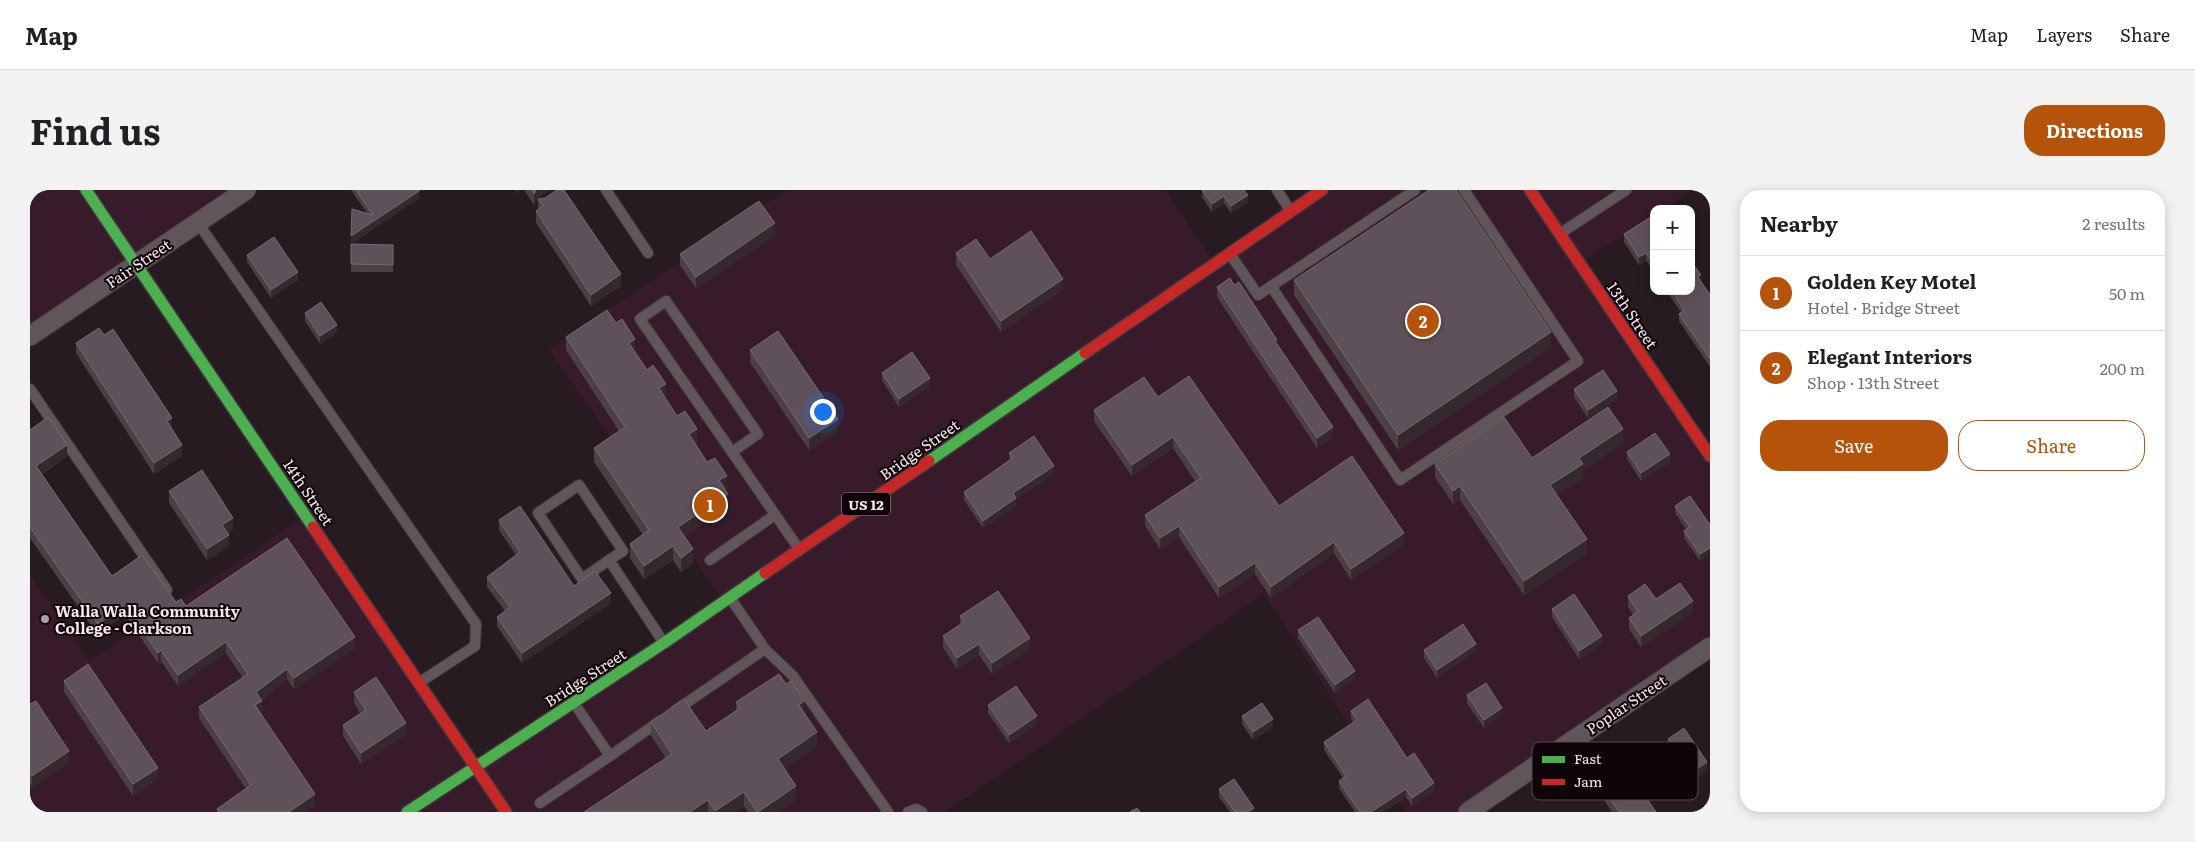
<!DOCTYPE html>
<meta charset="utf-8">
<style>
body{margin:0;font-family:Literata,serif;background:#f2f2f2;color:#202124}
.controls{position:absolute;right:15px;top:15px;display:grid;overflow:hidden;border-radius:10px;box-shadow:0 2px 12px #0003}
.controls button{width:45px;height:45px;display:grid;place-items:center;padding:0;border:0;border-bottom:1px solid #e0e0e0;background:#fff;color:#202124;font:25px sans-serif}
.you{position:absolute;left:792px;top:221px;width:18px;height:18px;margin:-12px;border:4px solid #fff;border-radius:50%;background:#1a73e8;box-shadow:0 0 0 8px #1a73e833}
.badge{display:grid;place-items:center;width:32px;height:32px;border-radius:50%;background:#b45309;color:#fff;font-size:16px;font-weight:700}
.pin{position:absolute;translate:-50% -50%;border:2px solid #fff;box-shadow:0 1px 5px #0006}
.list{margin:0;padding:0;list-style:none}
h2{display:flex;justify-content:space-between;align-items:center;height:65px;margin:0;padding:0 20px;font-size:21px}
h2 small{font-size:16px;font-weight:400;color:#757577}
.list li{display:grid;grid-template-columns:32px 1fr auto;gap:15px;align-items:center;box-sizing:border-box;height:75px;padding:0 20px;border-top:1px solid #e0e0e0}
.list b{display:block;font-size:19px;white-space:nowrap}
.list p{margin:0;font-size:16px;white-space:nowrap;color:#757577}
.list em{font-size:16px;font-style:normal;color:#757577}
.actions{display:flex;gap:10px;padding:15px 20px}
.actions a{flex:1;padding:11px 0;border:1px solid #b45309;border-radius:20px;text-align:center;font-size:18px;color:#b45309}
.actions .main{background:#b45309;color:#fff}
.map{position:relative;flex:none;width:1680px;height:622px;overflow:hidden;border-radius:20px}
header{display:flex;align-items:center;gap:30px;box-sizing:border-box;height:70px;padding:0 25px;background:#fff;border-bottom:1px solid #e0e0e0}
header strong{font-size:24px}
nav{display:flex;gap:28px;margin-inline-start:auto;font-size:18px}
.intro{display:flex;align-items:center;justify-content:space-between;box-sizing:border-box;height:120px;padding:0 30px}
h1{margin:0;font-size:35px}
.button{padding:12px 22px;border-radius:20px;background:#b45309;color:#fff;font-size:18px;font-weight:700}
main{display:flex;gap:30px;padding:0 30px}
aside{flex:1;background:#fff;border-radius:20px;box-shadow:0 2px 12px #0003}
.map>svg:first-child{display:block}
.built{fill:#371b2a}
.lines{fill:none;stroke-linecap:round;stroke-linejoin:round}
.lane-casing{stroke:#41373c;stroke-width:12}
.street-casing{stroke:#41373c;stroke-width:21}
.fast-casing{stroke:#41373c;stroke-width:14}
.jam-casing{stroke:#41373c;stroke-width:14}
.lane{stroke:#5f555a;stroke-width:10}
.street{stroke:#5f555a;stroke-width:19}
.fast{stroke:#4caf50;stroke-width:11}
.jam{stroke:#c62828;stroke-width:11}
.wall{fill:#4c4047}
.shaded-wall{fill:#352930}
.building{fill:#5f5159;stroke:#776970}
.poi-dot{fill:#b09fa6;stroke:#0f0509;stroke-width:2}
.labels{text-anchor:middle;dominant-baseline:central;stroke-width:4;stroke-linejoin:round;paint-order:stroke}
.shield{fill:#0f0509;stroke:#b3a2a9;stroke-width:1}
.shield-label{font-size:14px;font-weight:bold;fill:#f9e6ee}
.street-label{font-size:15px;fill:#f9e6ee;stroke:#0f0509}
.poi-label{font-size:15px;font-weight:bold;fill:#f9e6ee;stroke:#0f0509;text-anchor:start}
.key{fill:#0f0509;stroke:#55484e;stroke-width:1}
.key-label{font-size:14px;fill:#f9e6ee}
</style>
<header>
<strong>Map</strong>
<nav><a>Map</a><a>Layers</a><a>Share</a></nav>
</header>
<div class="intro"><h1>Find us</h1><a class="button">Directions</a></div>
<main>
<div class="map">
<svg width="1680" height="622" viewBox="0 0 1680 622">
<rect width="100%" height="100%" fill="#271b21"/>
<!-- built -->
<path class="built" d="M0,0H216L0,144Z
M757,0H1136L1184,73L1292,0H1663L1634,19H1624V26L1550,73L1680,266V457L1438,622H1376L1234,404L915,622H0V385L59,471L277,325L445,576L694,412L519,159Z"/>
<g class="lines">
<!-- lane casing -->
<g class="lane-casing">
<path id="lane" d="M576,0L618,63
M1247,0L1260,20
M168,33L446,434L445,456L390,492
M1531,43L1596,0
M1200,64L1228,105L1385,0
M1241,96L1370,290L1548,171L1434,0
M0,199L137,400
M702,262L728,244L636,111L610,129L769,359
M579,370L552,389L508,323L549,295L593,361L579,370L634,453
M680,370L745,325
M735,459L763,486L858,622
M544,513L580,566L630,531
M646,520L735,459L701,409
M510,613L580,566
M878,622L886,619L892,622"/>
</g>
<!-- street casing -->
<g class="street-casing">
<path id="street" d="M0,146L216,0
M1438,622L1680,457"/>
</g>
<!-- fast casing -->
<g class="fast-casing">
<path id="fast" d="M56,0L283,337
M899,271L1055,163
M377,622L634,453L735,383"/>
</g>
<!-- jam casing -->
<g class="jam-casing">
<path id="jam" d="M1500,0L1680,266
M1055,163L1292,0
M283,337L476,622
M735,383L899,271"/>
</g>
<!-- lane -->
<use href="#lane" class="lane"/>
<!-- street -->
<use href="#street" class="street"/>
<!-- fast -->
<use href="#fast" class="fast"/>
<!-- jam -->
<use href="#jam" class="jam"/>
</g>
<!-- wall -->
<path class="wall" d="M321,0H389V8L321,54L337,23Z
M494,0H520L507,9L504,15Z
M1172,0H1214L1218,12L1201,23L1194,13L1182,22L1172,7Z
M508,9L591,96L561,116L506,33V21L508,20Z
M1624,25V82L1616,70L1609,75L1594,52V44Z
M745,45L666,98L650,75V64Z
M321,54L363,55V82H321Z
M926,63L960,69L1033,100L971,142L926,75Z
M217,65L268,90L241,108L217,72Z
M1264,90L1521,157L1368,260L1264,105Z
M1671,92L1680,105V177L1649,131V124L1651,122L1636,101H1661Z
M1187,97L1247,155L1303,247L1287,258L1187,107Z
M275,123L307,143L290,154L275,131Z
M536,147L605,162L636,207L635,208L647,226L667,252L665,254L697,299L695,300L698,317L654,346L663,373L651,382L643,370L614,389L600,368V354L613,345L564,272V258L589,241L536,160Z
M46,153L142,238V239L152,266L124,284L46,163Z
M720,160L808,241L779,260L720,172Z
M852,183L900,196L869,217L852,190Z
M1544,199L1587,209L1558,228L1544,207Z
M1128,207L1249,316L1374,354L1321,390L1304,363L1241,408L1225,384L1189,408L1149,347L1130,359L1115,336V325L1165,291L1143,258L1102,286L1064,231V220Z
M0,240L37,266L12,284L82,386L156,416L325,458L264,499L257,489L231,510L232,522L230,523L285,615L275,622H187V619L216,599L169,528V517L213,488L196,463L148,496L131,471L128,473L95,425L68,445L0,348Z
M1593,253L1553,280V288L1526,305L1557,363L1494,405L1430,310L1423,314L1405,287V274L1502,268Z
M1597,262L1640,272L1611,291L1597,269Z
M979,263L1024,284L986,309V316L953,338L934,310V302L979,271Z
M139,301L203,340L198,343L199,356L177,370L139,313Z
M1645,316L1680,335V364L1670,371L1654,348V341L1656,339L1645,323Z
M469,330L544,396L581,413L492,473L467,436V427L475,421L457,397V387L486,365L469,340Z
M1598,406L1626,409L1663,422L1611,457L1599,439V428L1603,425L1598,417Z
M1522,419L1572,454L1549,469L1522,427Z
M930,426L1000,459L962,484L949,465L927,479L913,457V446L930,434Z
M1268,440L1325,489L1305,503L1268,448Z
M1394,460L1446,461L1407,488L1394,468Z
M34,491L128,589L103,606L34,502Z
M324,502L376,544L331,574L313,546V535L330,523L324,513Z
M1437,505L1472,525L1454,538L1437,513Z
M706,512L774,523L787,556L754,578L766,610L748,622H718L714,616L704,622H554L636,568L621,546V532L676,541L706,521Z
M0,514L39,572L2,597L0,594Z
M958,515L1007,534L979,553L958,523Z
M1321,521L1377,568L1404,601L1382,616L1376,607L1353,622H1325L1309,598V591L1313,588L1294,560V552L1323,532L1321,528Z
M1212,526L1243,537L1223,550L1212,534Z
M1638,549L1677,580L1661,591L1638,557Z
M1564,584L1626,622H1582L1564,595Z
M1189,599L1224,622H1200L1189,607Z"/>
<!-- shaded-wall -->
<path class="shaded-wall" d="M485,0H491L485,4Z
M506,0H520L507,9L504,15V4Z
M389,1V8L321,54V46Z
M1218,5V12L1201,23V16Z
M1194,6V13L1182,22V14Z
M745,33V45L666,98V87Z
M1616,63V70L1609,75V67Z
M268,82V90L241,108V100Z
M591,84V96L561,116V105Z
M1033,89V100L971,142V131Z
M307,135V143L290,154V146Z
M1521,142V157L1368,260V245Z
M605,149V162L599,153Z
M900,188V196L869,217V209Z
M636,194V207L629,212V198Z
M1587,201V209L1558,228V220Z
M142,228V238L137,242V231Z
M808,229V241L779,260V248Z
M1303,237V247L1287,258V248Z
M667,239V252L659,258V244Z
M1593,239V253L1553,280V288L1520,309V295L1549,268Z
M1143,247V258L1102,286V275Z
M37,255V266L6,287V276Z
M152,255V266L124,284V273Z
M1640,264V272L1611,291V283Z
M1024,276V284L986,309V316L953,338V331L983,303Z
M697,286V299L689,304V290Z
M1430,296V310L1423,314V301Z
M698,304V317L648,350V337Z
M203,328V340L192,346V335Z
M1149,336V347L1130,359V348Z
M1374,343V354L1321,390V379Z
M199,345V356L177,370V359Z
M1557,349V363L1494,405V391Z
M1304,352V363L1241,408V397Z
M643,356V370L614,389V376Z
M1680,358V364L1670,371V364Z
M663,359V373L651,382V368Z
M1225,373V384L1189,408V397Z
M581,403V413L492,473V463Z
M1663,411V422L1611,457V446Z
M95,415V425L68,445V434Z
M1572,446V454L1549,469V461Z
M325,447V458L264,499V488Z
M1000,448V459L962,484V473Z
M196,452V463L148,496V485Z
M949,454V465L927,479V468Z
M1446,454V461L1407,488V480Z
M131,460V471L128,473V463Z
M257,479V489L226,513V502Z
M1325,481V489L1305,503V495Z
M232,511V522L225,526V515Z
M774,511V525L769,515Z
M1472,518V525L1454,538V530Z
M1007,526V534L979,553V545Z
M1243,529V537L1223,550V542Z
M376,533V544L331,574V563Z
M787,542V556L748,583V569Z
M39,561V572L2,597V586Z
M1677,572V580L1661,591V583Z
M128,578V589L103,606V594Z
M1404,593V601L1382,616V608Z
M766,596V610L748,622H728Z
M1376,599V607L1353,622H1341Z
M714,602V616L704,622H685V621Z
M285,604V615L275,622H259Z
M678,610V622H660Z
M1224,618V622H1217Z"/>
<!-- building -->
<path class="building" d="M326,0H389V1L321,46L322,19L343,25Z
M502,0H506L504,4Z
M527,0H534L591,84L561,105L506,21L513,16L508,9L515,8Z
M1172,0H1214L1218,5L1201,16L1194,6L1182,14Z
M1399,0H1426L1521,142L1368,245L1264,90Z
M729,11L745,33L666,87L650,64Z
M1624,25V75L1616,63L1609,67L1594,44Z
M1001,41L1033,89L971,131L926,63L946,49L960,69Z
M244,47L268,82L241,100L217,65Z
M321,54L363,55V75L321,74Z
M1661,71L1671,85L1668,87L1680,105V169L1649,124L1654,120L1642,101H1661Z
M1200,88L1204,95L1209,92L1247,150L1245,151L1303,237L1287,248L1187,97Z
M291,112L307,135L290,146L275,123Z
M577,120L586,133L592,129L605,149L599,153L617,180L623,175L636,194L629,198L647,226L655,221L667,239L659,244L677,272L685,268L697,286L689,290L698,304L648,337L663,359L651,368L643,356L614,376L600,354L619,340L564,258L595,237L536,147Z
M69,138L74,145L83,139L142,228L137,231L152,255L124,273L46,153Z
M748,141L808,229L779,248L720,160Z
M882,162L900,188L869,209L852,183Z
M1573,180L1587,201L1558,220L1544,199Z
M1159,186L1249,316L1322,266L1374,343L1321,379L1304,352L1241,397L1225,373L1189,397L1149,336L1130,348L1115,325L1171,288L1143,247L1102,275L1064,220L1114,187L1128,207Z
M1578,217L1593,239L1549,268L1553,274L1520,295L1557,349L1494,391L1430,296L1423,301L1405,274L1474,227L1502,268Z
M18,227L37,255L6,276L82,386L112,365L146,412L151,409L156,416L257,348L325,447L264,488L257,479L226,502L232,511L225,515L285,604L259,622H189L187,619L221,595L169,517L218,484L196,452L148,485L131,460L128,463L95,415L68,434L0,337V240Z
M1625,243L1640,264L1611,283L1597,262Z
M1004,246L1024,276L983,303L986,308L953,331L934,302L983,268L979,263Z
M172,280L203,328L192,335L199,345L177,359L139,301Z
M1660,306L1680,335V358L1670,364L1654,341L1660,337L1645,316Z
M490,316L544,396L565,381L581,403L492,463L467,427L480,417L457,387L490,362L469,330Z
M1650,393L1663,411L1611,446L1599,428L1608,422L1598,406L1615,394L1626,409Z
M968,401L1000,448L962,473L949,454L927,468L913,446L934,432L930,426Z
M1544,404L1572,446L1549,461L1522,419Z
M1288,427L1325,481L1305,495L1268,440Z
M1433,434L1446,454L1407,480L1394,460Z
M58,474L128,578L103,594L34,491Z
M749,484L756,494L761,491L774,511L769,515L787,542L748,569L766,596L728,622H727L714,602L685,621L678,610L660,622H554L642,564L621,532L654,509L676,541L710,518L706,512Z
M346,487L376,533L331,563L313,535L336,520L324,502Z
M1456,493L1472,518L1454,530L1437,505Z
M986,496L1007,526L979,545L958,515Z
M1338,509L1377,568L1384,563L1404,593L1382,608L1376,599L1341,622H1330L1309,591L1316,586L1294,552L1327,530L1321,521Z
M6,511L39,561L2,586L0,583V514Z
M1232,513L1243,529L1223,542L1212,526Z
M1654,538L1677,572L1661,583L1638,549Z
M1589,567L1626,622H1589L1564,584Z
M1204,589L1224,618L1217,622H1205L1189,599Z
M1107,618L1110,622H1100Z"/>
<!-- markers -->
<circle class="poi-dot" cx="15" cy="429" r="5"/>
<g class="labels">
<!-- shield labels -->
<rect class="shield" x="812" y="302.5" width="48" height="23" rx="4"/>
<g class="shield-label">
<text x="836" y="314">US 12</text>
</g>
<!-- street labels -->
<g class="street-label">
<text transform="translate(108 73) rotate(-34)">Fair Street</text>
<text transform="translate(1603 125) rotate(56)">13th Street</text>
<text transform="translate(889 259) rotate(-35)">Bridge Street</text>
<text transform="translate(279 302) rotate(56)">14th Street</text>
<text transform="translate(555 487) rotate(-33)">Bridge Street</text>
<text transform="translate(1596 514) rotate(-34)">Poplar Street</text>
</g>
<!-- poi labels -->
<g class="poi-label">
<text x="25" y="420">Walla Walla Community<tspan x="25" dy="17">College - Clarkson</tspan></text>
</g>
</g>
<!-- legend -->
<rect x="1502" y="552" width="166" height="58" rx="8" class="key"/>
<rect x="1512" y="566" width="23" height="7" fill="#4caf50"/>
<rect x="1512" y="589" width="23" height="6" fill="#c62828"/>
<g class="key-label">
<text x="1544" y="574">Fast</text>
<text x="1544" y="597">Jam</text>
</g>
</svg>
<div class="controls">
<button>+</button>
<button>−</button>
</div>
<div class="you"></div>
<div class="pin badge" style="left:680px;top:315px">1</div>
<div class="pin badge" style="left:1393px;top:131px">2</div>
</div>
<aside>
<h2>Nearby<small>2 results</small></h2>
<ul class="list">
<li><span class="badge">1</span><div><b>Golden Key Motel</b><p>Hotel · Bridge Street</p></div><em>50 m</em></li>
<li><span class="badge">2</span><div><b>Elegant Interiors</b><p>Shop · 13th Street</p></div><em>200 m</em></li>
</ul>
<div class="actions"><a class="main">Save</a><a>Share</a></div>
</aside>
</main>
